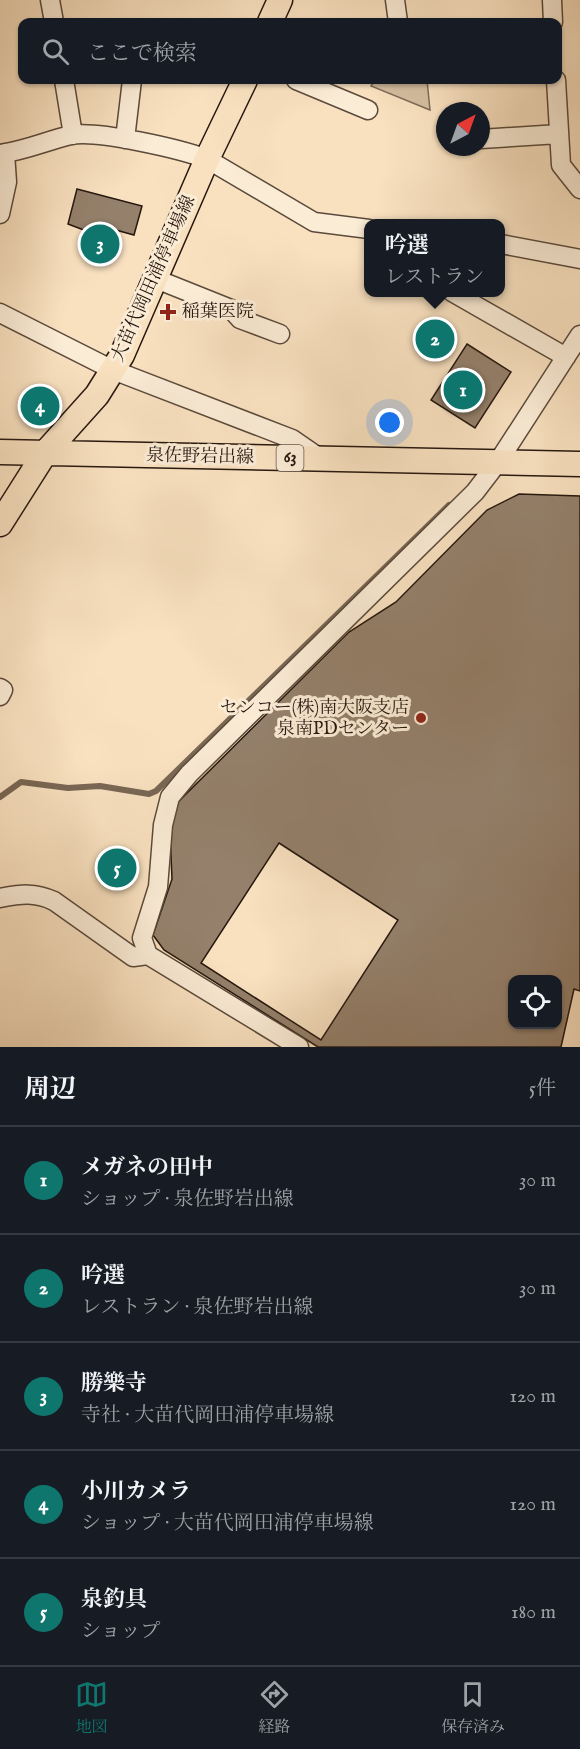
<!DOCTYPE html>
<html lang="ja">
<meta charset="utf-8">
<style>
body{margin:0;font-family:"IM FELL English","Noto Serif JP",serif;background:#20242c;color:#f1f3f6}
.controls{position:absolute;right:18px;bottom:18px;display:grid;overflow:hidden;border-radius:12px;box-shadow:0 2px 4px #0004}
.controls button{width:54px;height:54px;display:grid;place-items:center;padding:0;border:0;border-bottom:2px solid #363941;background:#171b24;color:#f1f3f6;font:30px sans-serif}
.compass{position:absolute;left:436px;top:102px;width:54px;height:54px;border-radius:50%;background:#171b24;box-shadow:0 2px 4px #0004;rotate:41deg}
.you{position:absolute;left:390px;top:423px;width:21px;height:21px;margin:-15px;border:4px solid #fff;border-radius:50%;background:#1a73e8;box-shadow:0 0 0 9px #1a73e833}
.badge{display:grid;place-items:center;width:39px;height:39px;border-radius:50%;background:#0f766e;color:#fff;font-size:20px;font-weight:700}
.pin{position:absolute;translate:-50% -50%;border:3px solid #fff;box-shadow:0 2px 6px #0006}
.popup{position:absolute;left:364px;top:219px;width:141px;height:78px;box-sizing:border-box;display:grid;place-content:center;border-radius:12px;background:#171b24;filter:drop-shadow(0 2px 4px #0005);font-size:20px;white-space:nowrap;color:#9ea1a6}
.popup b{font-size:22px;color:#f1f3f6}
.popup::after{content:'';position:absolute;left:50%;top:100%;margin-left:-12px;border:12px solid transparent;border-top-color:#171b24}
.list{margin:0;padding:0;list-style:none}
h2{display:flex;justify-content:space-between;align-items:center;height:78px;margin:0;padding:0 24px;font-size:26px}
h2 small{font-size:20px;font-weight:400;color:#9ea1a6}
.list li{display:grid;grid-template-columns:39px 1fr auto;gap:18px;align-items:center;box-sizing:border-box;height:108px;padding:0 24px;border-top:2px solid #363941}
.list b{display:block;font-size:22px;white-space:nowrap}
.list p{margin:0;font-size:20px;white-space:nowrap;color:#9ea1a6}
.list em{font-size:20px;font-style:normal;color:#9ea1a6}
.icon{flex:none;width:33px;height:33px;fill:none;stroke:currentColor;stroke-width:2;stroke-linecap:round;stroke-linejoin:round}
.map{position:relative;flex:none;width:580px;height:1047px;overflow:hidden}
.search{position:absolute;background:#171b24;box-shadow:0 2px 4px #0004;left:18px;right:18px;top:18px;height:66px;display:flex;align-items:center;gap:15px;box-sizing:border-box;padding:0 21px;border-radius:12px;color:#9ea1a6;font-size:22px}
.sheet{height:618px;background:#171b24}
nav{display:flex;justify-content:space-around;align-items:center;box-sizing:border-box;height:84px;border-top:2px solid #363941;background:#171b24;font-size:16px;color:#9ea1a6}
nav a{display:grid;justify-items:center;gap:3px}
nav .on{color:#0f766e}
.map>svg:first-child{display:block}
.green{fill:#d5bfa2;stroke:#7e6b58;stroke-width:1.5}
.lines{fill:none;stroke-linecap:round;stroke-linejoin:round}
.stream{stroke:#796755;stroke-width:6}
.building{fill:#94806b;stroke:#26170f;stroke-width:1.5;fill-rule:evenodd}
.minor-casing{stroke:#5b4a3b;stroke-width:21}
.major-casing{stroke:#26170f;stroke-width:27}
.minor{stroke:#fbecd6;stroke-width:18}
.major{stroke:#f9e1c0;stroke-width:24}
.poi-dot{fill:#8f2418;stroke:#fbecd6;stroke-width:2}
.labels{text-anchor:middle;dominant-baseline:central;stroke-width:6;stroke-linejoin:round;paint-order:stroke}
.shield{fill:#fbecd6;stroke:#66574b;stroke-width:1.5}
.shield-label{font-size:16px;font-weight:bold;fill:#26170f}
.street-label{font-size:18px;fill:#26170f;stroke:#fbecd6}
.poi-label{font-size:18px;fill:#26170f;stroke:#fbecd6;text-anchor:start}
</style>
<div class="map">
<svg width="580" height="1047" viewBox="0 0 580 1047">
<rect width="100%" height="100%" fill="#f9e1c0"/>
<filter id="stains"><feTurbulence type="fractalNoise" baseFrequency=".00333" numOctaves="4"/><feColorMatrix values="0 0 0 0 .2 0 0 0 0 .09 0 0 0 0 .02 0 0 0 .5 -.17"/></filter>
<radialGradient id="worn" r=".72"><stop offset=".6" stop-color="#630" stop-opacity="0"/><stop offset="1" stop-color="#630" stop-opacity=".3"/></radialGradient>
<!-- green -->
<path class="green" d="M375,80H427L430,110L371,86Z"/>
<g class="lines">
<!-- stream -->
<path class="stream" d="M0,797L21,782L68,788L100,786L149,794L156,791L449,505"/>
</g>
<!-- building -->
<path class="building" d="M77,189L142,206L134,235L112,229L111,236L103,233L102,237L68,224Z
M467,344L511,372L475,428L431,400Z
M519,494L580,496V991L574,989L561,1047H318L164,950L153,935L172,879L170,832L177,803L349,632L396,602L487,510ZM512,980H558V1024H512Z
M279,843L398,920L321,1040L201,963Z"/>
<g class="lines">
<!-- minor casing -->
<g class="minor-casing">
<path id="minor" d="M50,0L54,22
M395,0L398,22
M552,0L553,22
M64,80L73,135
M296,80L368,110
M556,80L561,165L580,189
M125,139L132,80
M481,139L559,134
M0,154C27,150 46,141 71,135C98,130 180,149 207,159L314,222L369,229
M0,214L7,182L5,153
M501,244L580,259
M156,279L231,309L240,319L280,334
M452,292L566,357
M0,313L113,370L292,439L321,459
M0,688L3,690L0,696
M0,898C21,894 35,892 54,901L133,957L148,955
M299,1047L148,955L142,938L158,887L163,825L170,797L189,774L475,492L498,462L580,335"/>
</g>
<!-- major casing -->
<g class="major-casing">
<path id="major" d="M270,22L280,0
M0,452L580,464
M0,524L45,453L97,395L122,355L207,159L245,80"/>
</g>
<!-- minor -->
<use href="#minor" class="minor"/>
<!-- major -->
<use href="#major" class="major"/>
</g>
<!-- markers -->
<g class="poi-dot">
<path d="M165 303h6v6h6v6h-6v6h-6v-6h-6v-6h6z"/>
<circle cx="421" cy="718" r="6"/>
</g>
<g class="labels">
<!-- shield labels -->
<rect class="shield" x="276.5" y="445" width="27" height="26" rx="4.5"/>
<g class="shield-label">
<text x="290" y="458">63</text>
</g>
<!-- street labels -->
<g class="street-label">
<text transform="translate(154 279) rotate(-66)">大苗代岡田浦停車場線</text>
<text transform="translate(200 457) rotate(1)">泉佐野岩出線</text>
</g>
<!-- poi labels -->
<g class="poi-label">
<text x="182" y="312">稲葉医院</text>
<text x="409" y="708" text-anchor="end">センコー(株)南大阪支店<tspan x="409" dy="21">泉南PDセンター</tspan></text>
</g>
</g>
<rect width="100%" height="100%" filter="url(#stains)"/>
<rect width="100%" height="100%" fill="url(#worn)"/>
</svg>
<div class="controls">
<button><svg class="icon" aria-label="locate" viewBox="0 0 24 24"><circle cx="12" cy="12" r="6"/><path d="M12 2v4M12 18v4M2 12h4M18 12h4"/></svg></button>
</div>
<svg class="compass" viewBox="-18 -18 36 36"><path d="M0-13l5 13h-10z" fill="#e53935"/><path d="M0 13l5-13h-10z" fill="#9ea1a6"/></svg>
<div class="you"></div>
<div class="pin badge" style="left:463px;top:390px">1</div>
<div class="pin badge" style="left:435px;top:339px">2</div>
<div class="popup"><b>吟選</b>レストラン</div>
<div class="pin badge" style="left:100px;top:244px">3</div>
<div class="pin badge" style="left:40px;top:406px">4</div>
<div class="pin badge" style="left:117px;top:868px">5</div>
<div class="search"><svg class="icon" aria-label="search" viewBox="0 0 24 24"><circle cx="10" cy="10" r="6"/><path d="M15 15l6 6"/></svg>ここで検索</div>
</div>
<section class="sheet">
<h2>周辺<small>5件</small></h2>
<ul class="list">
<li><span class="badge">1</span><div><b>メガネの田中</b><p>ショップ · 泉佐野岩出線</p></div><em>30 m</em></li>
<li><span class="badge">2</span><div><b>吟選</b><p>レストラン · 泉佐野岩出線</p></div><em>30 m</em></li>
<li><span class="badge">3</span><div><b>勝樂寺</b><p>寺社 · 大苗代岡田浦停車場線</p></div><em>120 m</em></li>
<li><span class="badge">4</span><div><b>小川カメラ</b><p>ショップ · 大苗代岡田浦停車場線</p></div><em>120 m</em></li>
<li><span class="badge">5</span><div><b>泉釣具</b><p>ショップ</p></div><em>180 m</em></li>
</ul>
</section>
<nav>
<a class="on"><svg class="icon" aria-label="map" viewBox="0 0 24 24"><path d="M3 6l6-2 6 2 6-2v14l-6 2-6-2-6 2zM9 4v14M15 6v14"/></svg>地図</a>
<a><svg class="icon" aria-label="directions" viewBox="0 0 24 24"><path d="M12 3l9 9-9 9-9-9zM9 14v-3h6M13 9l2 2-2 2"/></svg>経路</a>
<a><svg class="icon" aria-label="saved" viewBox="0 0 24 24"><path d="M7 4h10v16l-5-4-5 4z"/></svg>保存済み</a>
</nav>
